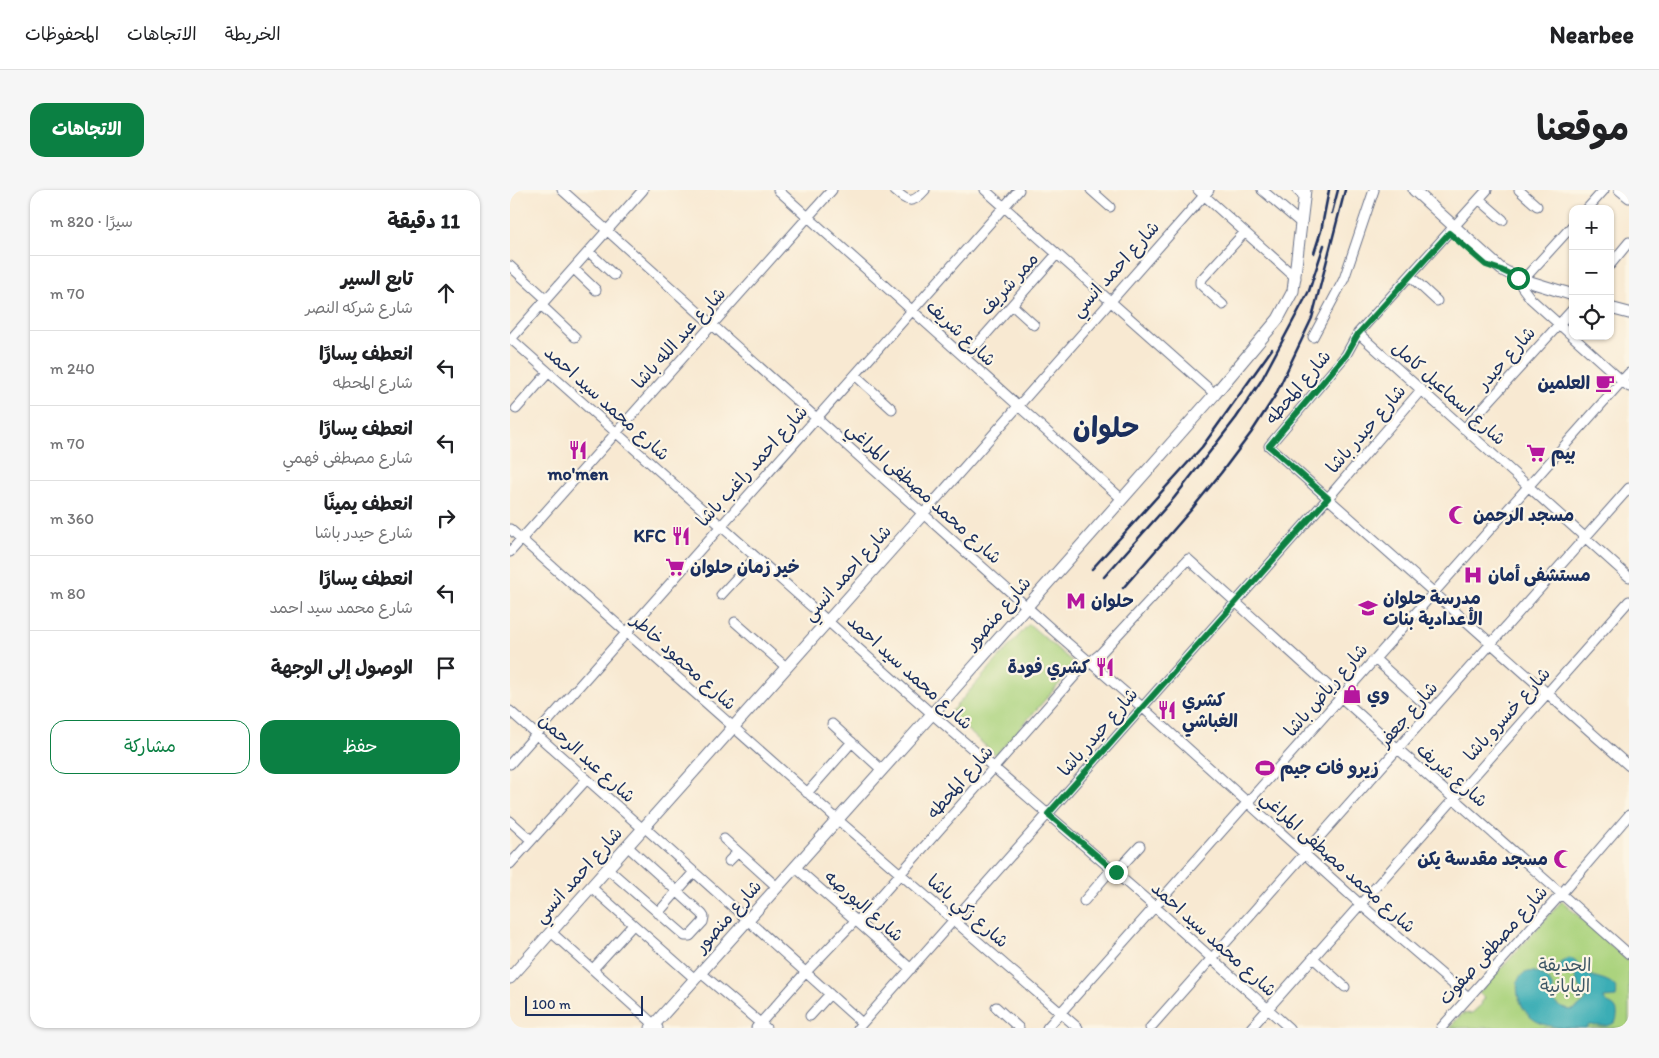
<!DOCTYPE html>
<html lang="ar">
<meta charset="utf-8">
<style>
body{margin:0;font-family:Itim,"Playpen Sans Arabic",sans-serif;background:#f6f6f6;color:#202124;direction:rtl}
.controls{position:absolute;right:15px;top:15px;display:grid;overflow:hidden;border-radius:10px;box-shadow:0 1px 4px #0004}
.controls button{width:45px;height:45px;display:grid;place-items:center;padding:0;border:0;border-bottom:1px solid #e0e0e0;background:#fff;color:#202124;font:25px sans-serif}
.scale{position:absolute;left:15px;bottom:12px;width:118px;box-sizing:border-box;padding-left:5px;border:2px solid #1b2f5e;border-top:0;font-size:14px;line-height:18px;white-space:nowrap;color:#1b2f5e;-webkit-text-stroke:4px #fcf5e5;paint-order:stroke}
.stop{position:absolute;width:15px;height:15px;margin:-11px;border:4px solid #0b8043;border-radius:50%;background:#fff}
.stop.end{background:#0b8043;border-color:#fff;box-shadow:0 1px 5px #0008}
.list{margin:0;padding:0;list-style:none}
h2{display:flex;justify-content:space-between;align-items:center;height:65px;margin:0;padding:0 20px;font-size:21px}
h2 small{font-size:16px;font-weight:400;color:#757577}
.list li{display:grid;grid-template-columns:32px 1fr auto;gap:15px;align-items:center;box-sizing:border-box;height:75px;padding:0 20px;border-top:1px solid #e0e0e0}
.list b{display:block;font-size:19px;white-space:nowrap}
.list p{margin:0;font-size:16px;white-space:nowrap;color:#757577}
.list em{font-size:16px;font-style:normal;color:#757577}
.actions{display:flex;gap:10px;padding:15px 20px}
.actions a{flex:1;padding:11px 0;border:1px solid #0b8043;border-radius:15px;text-align:center;font-size:18px;color:#0b8043}
.actions .main{background:#0b8043;color:#fff}
.icon{flex:none;width:28px;height:28px;fill:none;stroke:currentColor;stroke-width:2;stroke-linecap:round;stroke-linejoin:round}
.map{position:relative;flex:none;width:1119px;height:838px;overflow:hidden;direction:ltr;border-radius:15px}
header{display:flex;align-items:center;gap:30px;box-sizing:border-box;height:70px;padding:0 25px;background:#fff;border-bottom:1px solid #e0e0e0}
header strong{font-size:24px}
nav{display:flex;gap:28px;margin-inline-start:auto;font-size:18px}
.intro{display:flex;align-items:center;justify-content:space-between;box-sizing:border-box;height:120px;padding:0 30px}
h1{margin:0;font-size:35px}
.button{padding:12px 22px;border-radius:15px;background:#0b8043;color:#fff;font-size:18px;font-weight:700}
main{display:flex;gap:30px;padding:0 30px}
aside{flex:1;background:#fff;border-radius:15px;box-shadow:0 1px 4px #0004}
.map>svg:first-child{display:block}
.green{fill:#abd37e;stroke:#63816e}
.water{fill:#3badb5;stroke:#2b6e8a}
.lines{fill:none;stroke-linecap:round;stroke-linejoin:round}
.minor-casing{stroke:#687087;stroke-width:11}
.tertiary-casing{stroke:#687087;stroke-width:13}
.minor{stroke:#fff;stroke-width:9}
.tertiary{stroke:#fff;stroke-width:11}
.rail{stroke:#1b2f5e;stroke-width:2.5}
.route{stroke:#0b8043;stroke-width:6}
.labels{text-anchor:middle;dominant-baseline:central;stroke-width:4.5;stroke-linejoin:round;paint-order:stroke}
.street-label{font-size:18px;fill:#1b2f5e;stroke:#fcf5e5}
.poi-label{font-size:18px;font-weight:bold;fill:#1b2f5e;stroke:#fcf5e5;text-anchor:start}
.park-label{font-size:18px;fill:#3f5866;stroke:#fcf5e5}
.town-label{font-size:28px;font-weight:bold;fill:#1b2f5e;stroke:#fcf5e5}
</style>
<header>
<strong>Nearbee</strong>
<nav><a>الخريطة</a><a>الاتجاهات</a><a>المحفوظات</a></nav>
</header>
<div class="intro"><h1>موقعنا</h1><a class="button">الاتجاهات</a></div>
<main>
<div class="map">
<svg width="1119" height="838" viewBox="0 0 1119 838">
<rect width="100%" height="100%" fill="#fcf5e5"/>
<filter id="ink" filterUnits="userSpaceOnUse"><feTurbulence type="fractalNoise" baseFrequency=".02" numOctaves="2"/><feDisplacementMap in="SourceGraphic" scale="10" xChannelSelector="R" yChannelSelector="G"/><feConvolveMatrix kernelMatrix="1 2 1 2 8 2 1 2 1" color-interpolation-filters="sRGB"/></filter>
<filter id="wash" filterUnits="userSpaceOnUse"><feTurbulence type="fractalNoise" baseFrequency=".0096" numOctaves="4" result="noise"/><feDisplacementMap in="SourceGraphic" scale="20" xChannelSelector="R" yChannelSelector="G"/><feGaussianBlur stdDeviation="1.12" result="paint"/><feColorMatrix in="noise" values="0 0 0 0 0 0 0 0 0 0 0 0 0 0 0 0 0 1.4 0 .05"/><feComposite in="paint" operator="in"/></filter>
<g filter="url(#wash)">
<rect width="100%" height="100%" fill="#f8e9d2"/>
<!-- green -->
<path class="green" d="M519,434L566,475L486,565L439,524Z
M1052,711L1119,772V838H939L952,824L962,823L972,814L971,813L975,808L969,803Z"/>
<!-- water -->
<path class="water" d="M1059,768C1069,769 1070,779 1077,784C1086,789 1111,789 1106,807L1094,808V809C1097,815 1103,813 1106,819C1108,822 1107,828 1106,831C1100,838 1089,836 1080,835L1075,838C1042,838 1017,838 1008,805C1007,797 1006,789 1013,784C1017,782 1021,781 1025,782C1033,784 1042,791 1043,800C1043,804 1042,808 1044,811C1046,815 1050,817 1053,818C1065,823 1068,817 1076,810V805L1069,798L1064,783L1050,784V773Z"/>
</g>
<g filter="url(#ink)">
<g class="lines">
<!-- minor casing -->
<g class="minor-casing">
<path id="minor" d="M52,0L546,443L632,517L850,714L958,807
M268,0L612,309
M384,0C398,12 402,15 415,0
M475,0L705,204
M581,0L600,17
M688,0L786,88
M752,0L792,34
M787,0L795,7
M977,0L848,143L836,165L759,256L1119,576
M1009,0L1027,16
M1109,0L1119,8
M969,9L993,30
M1077,19L1094,0
M79,62L104,85
M1100,75L1119,52
M0,76L36,109
M64,79L86,100
M900,86L927,111
M1008,89L1012,97L1021,109L1119,197
M1013,90L1063,35
M31,115L65,147
M502,115L524,135
M713,115L690,94V91L735,42
M848,143L1119,387
M803,147L834,89L864,0
M0,148L422,524L645,717L779,838
M0,150L133,0
M455,168L547,64
M345,185L382,219
M6,219L38,183
M954,239L1063,119
M413,324L699,0
M0,339L327,629L568,838
M0,362L322,0
M211,405L246,367
M225,432L276,477
M865,469L922,521
M0,521L133,639
M322,534L372,580
M0,574L509,0
M297,603L342,552
M0,631L21,650
M134,637L352,833
M214,649L267,697
M219,671L228,662
M0,674L77,589
M285,677L401,779
M98,679L175,746H180L193,732L194,727L192,724L117,656
M606,682L630,656
M81,697L185,789
M574,711L602,679
M148,723L184,682
M41,742L148,838
M803,768L835,797
M83,779L123,735
M191,783L256,838
M486,817L509,838
M300,826L320,804
M246,838L296,782L343,733L354,725L570,480L590,464L678,369L888,559L1119,764
M348,838L818,308L911,200
M537,838L1119,183
M640,838L1119,298
M741,838L1119,411
M931,838L1052,703L1119,625"/>
</g>
<!-- tertiary casing -->
<g class="tertiary-casing">
<path id="tertiary" d="M904,0L991,79C1013,92 1039,97 1063,105
M1100,118L1119,123
M0,788L413,324
M141,838L422,524L705,204L768,129L783,101L795,0"/>
</g>
<!-- minor -->
<use href="#minor" class="minor"/>
<!-- tertiary -->
<use href="#tertiary" class="tertiary"/>
<!-- rail -->
<path class="rail" d="M822,23L828,0
M804,63L811,41L819,0
M582,379L692,257L762,159
M594,387L664,308L726,228L751,191L799,101L814,55
M613,398L681,320L711,283L741,243L765,206L802,128L835,0"/>
</g>
</g>
<g class="lines" filter="url(#ink)">
<!-- route -->
<path class="route" d="M606,682L538,624L818,308L759,256L836,165L848,144L939,43L976,75L991,80L1008,88"/>
</g>
<!-- icons -->
<defs>
<g id="cafe-bare" transform="scale(1.5)"><path d="M-5.5-4.5H6V0H3Q3 3.5 0 3.5H-2.5Q-5.5 3.5-5.5 0ZM3-3.2v2h1.7v-2ZM-6 4.5H4V6H-6Z" fill="#b5179e" stroke="#fcf5e5" stroke-width="2.5" paint-order="stroke"/></g>
<g id="restaurant-bare" transform="scale(1.5)"><path d="M-5-6h1v4h1v-4h1v4h1v-4h1v5L-1.5 .5V6h-2V.5L-5-1ZM5-6V6H3V1.5H1.5Q1.5-4 5-6Z" fill="#b5179e" stroke="#fcf5e5" stroke-width="2.5" paint-order="stroke"/></g>
<g id="supermarket-bare" transform="scale(1.5)"><path d="M-6-5.5h2.5l.6 2H6L4.5 2H-2.5L-4.4-4H-6ZM-1.5 3.2a1.3 1.3 0 1 0 .1 0ZM3 3.2a1.3 1.3 0 1 0 .1 0Z" fill="#b5179e" stroke="#fcf5e5" stroke-width="2.5" paint-order="stroke"/></g>
<g id="mosque-bare" transform="scale(1.5)"><path d="M3.5-4.9A6 6 0 1 0 3.5 4.9A5 5 0 1 1 3.5-4.9Z" fill="#b5179e" stroke="#fcf5e5" stroke-width="2.5" paint-order="stroke"/></g>
<g id="hospital-bare" transform="scale(1.5)"><path d="M-5-5h3v3.5h4V-5h3V5h-3V1.5h-4V5h-3Z" fill="#b5179e" stroke="#fcf5e5" stroke-width="2.5" paint-order="stroke"/></g>
<g id="metro-bare" transform="scale(1.5)"><path d="M-5.5 5V-5H-3L0 0L3-5H5.5V5H3V-.5L0 4L-3-.5V5Z" fill="#b5179e" stroke="#fcf5e5" stroke-width="2.5" paint-order="stroke"/></g>
<g id="school-bare" transform="scale(1.5)"><path d="M0-5L7-2L0 1L-7-2ZM-4 1L0 2.5L4 1V4Q0 6-4 4Z" fill="#b5179e" stroke="#fcf5e5" stroke-width="2.5" paint-order="stroke"/></g>
<g id="shop-bare" transform="scale(1.5)"><path d="M-5-2.5h2.3a2.7 3.5 0 0 1 5.4 0H5L5.5 6h-11ZM-1.5-2.5h3a1.5 2.3 0 0 0-3 0Z" fill="#b5179e" stroke="#fcf5e5" stroke-width="2.5" paint-order="stroke"/></g>
<g id="stadium-bare" transform="scale(1.5)"><path d="M0-5a6.5 5 0 1 0 0 10a6.5 5 0 1 0 0-10ZM-3.5-1.8h7v3.6h-7Z" fill="#b5179e" stroke="#fcf5e5" stroke-width="2.5" paint-order="stroke"/></g>
</defs>
<g fill-rule="evenodd">
<use href="#cafe-bare" x="1095" y="193"/>
<use href="#restaurant-bare" x="68" y="260"/>
<use href="#supermarket-bare" x="1026" y="263"/>
<use href="#mosque-bare" x="948" y="325"/>
<use href="#restaurant-bare" x="171" y="346"/>
<use href="#supermarket-bare" x="165" y="377"/>
<use href="#hospital-bare" x="963" y="385"/>
<use href="#metro-bare" x="566" y="411"/>
<use href="#school-bare" x="858" y="418"/>
<use href="#restaurant-bare" x="595" y="477"/>
<use href="#shop-bare" x="842" y="504"/>
<use href="#restaurant-bare" x="657" y="520"/>
<use href="#stadium-bare" x="755" y="578"/>
<use href="#mosque-bare" x="1053" y="669"/>
</g>
<g class="labels">
<!-- street labels -->
<g class="street-label">
<text transform="translate(605 79) rotate(-48)">شارع احمد انسي</text>
<text transform="translate(499 94) rotate(-48)">ممر شريف</text>
<text transform="translate(451 143) rotate(43)">شارع شريف</text>
<text transform="translate(169 148) rotate(-48)">شارع عبد الله باشا</text>
<text transform="translate(996 168) rotate(-48)">شارع حيدر</text>
<text transform="translate(788 197) rotate(-50)">شارع المحطه</text>
<text transform="translate(939 203) rotate(42)">شارع اسماعيل كامل</text>
<text transform="translate(97 213) rotate(42)">شارع محمد سيد احمد</text>
<text transform="translate(856 239) rotate(-49)">شارع حيدر باشا</text>
<text transform="translate(242 276) rotate(-48)">شارع احمد راغب باشا</text>
<text transform="translate(414 303) rotate(42)">شارع محمد مصطفى المراغي</text>
<text transform="translate(337 383) rotate(-48)">شارع احمد انسي</text>
<text transform="translate(488 423) rotate(-49)">شارع منصور</text>
<text transform="translate(174 472) rotate(42)">شارع محمود خاطر</text>
<text transform="translate(400 482) rotate(42)">شارع محمد سيد احمد</text>
<text transform="translate(816 500) rotate(-49)">شارع رياض باشا</text>
<text transform="translate(898 524) rotate(-49)">شارع جعفر</text>
<text transform="translate(997 524) rotate(-48)">شارع خسرو باشا</text>
<text transform="translate(588 542) rotate(-49)">شارع حيدر باشا</text>
<text transform="translate(77 568) rotate(42)">شارع عبد الرحمن</text>
<text transform="translate(942 585) rotate(41)">شارع شريف</text>
<text transform="translate(450 592) rotate(-49)">شارع المحطه</text>
<text transform="translate(828 672) rotate(42)">شارع محمد مصطفى المراغي</text>
<text transform="translate(68 685) rotate(-48)">شارع احمد انسي</text>
<text transform="translate(354 716) rotate(41)">شارع البورصه</text>
<text transform="translate(458 721) rotate(41)">شارع زكي باشا</text>
<text transform="translate(218 726) rotate(-48)">شارع منصور</text>
<text transform="translate(704 749) rotate(42)">شارع محمد سيد احمد</text>
<text transform="translate(983 755) rotate(-48)">شارع مصطفى صفوت</text>
</g>
<!-- poi labels -->
<g class="poi-label">
<text x="1080" y="193" text-anchor="end">العلمين</text>
<text x="1041" y="263">بيم</text>
<text x="68" y="284" text-anchor="middle">mo'men</text>
<text x="963" y="325">مسجد الرحمن</text>
<text x="156" y="346" text-anchor="end">KFC</text>
<text x="180" y="377">خير زمان حلوان</text>
<text x="978" y="385">مستشفى أمان</text>
<text x="873" y="408">مدرسة حلوان<tspan x="873" dy="21">الأعدادية بنات</tspan></text>
<text x="581" y="411">حلوان</text>
<text x="580" y="477" text-anchor="end">كشري فودة</text>
<text x="857" y="504">وي</text>
<text x="672" y="510">كشري<tspan x="672" dy="21">الغباشي</tspan></text>
<text x="770" y="578">زيرو فات جيم</text>
<text x="1038" y="669" text-anchor="end">مسجد مقدسة يكن</text>
</g>
<!-- park labels -->
<g class="park-label">
<text x="1055" y="775">الحديقة<tspan x="1055" dy="21">اليابانية</tspan></text>
</g>
<!-- town labels -->
<g class="town-label">
<text x="596" y="237">حلوان</text>
</g>
</g>
</svg>
<div class="controls">
<button>+</button>
<button>−</button>
<button><svg class="icon" aria-label="locate" viewBox="0 0 24 24"><circle cx="12" cy="12" r="6"/><path d="M12 2v4M12 18v4M2 12h4M18 12h4"/></svg></button>
</div>
<div class="scale">100 m</div>
<div class="stop" style="left:1008px;top:88px"></div>
<div class="stop end" style="left:606px;top:682px"></div>
</div>
<aside>
<h2>11 دقيقة<small>سيرًا · 820 m</small></h2>
<ul class="list">
<li><svg class="icon" aria-label="ahead" viewBox="0 0 24 24"><path d="M12 20V5M6 11l6-6 6 6"/></svg><div><b>تابع السير</b><p>شارع شركه النصر</p></div><em>70 m</em></li>
<li><svg class="icon" aria-label="left" viewBox="0 0 24 24"><path d="M17 20v-9H6M10 6l-5 5 5 5"/></svg><div><b>انعطف يسارًا</b><p>شارع المحطه</p></div><em>240 m</em></li>
<li><svg class="icon" aria-label="left" viewBox="0 0 24 24"><path d="M17 20v-9H6M10 6l-5 5 5 5"/></svg><div><b>انعطف يسارًا</b><p>شارع مصطفى فهمي</p></div><em>70 m</em></li>
<li><svg class="icon" aria-label="right" viewBox="0 0 24 24"><path d="M7 20v-9h11M14 6l5 5-5 5"/></svg><div><b>انعطف يمينًا</b><p>شارع حيدر باشا</p></div><em>360 m</em></li>
<li><svg class="icon" aria-label="left" viewBox="0 0 24 24"><path d="M17 20v-9H6M10 6l-5 5 5 5"/></svg><div><b>انعطف يسارًا</b><p>شارع محمد سيد احمد</p></div><em>80 m</em></li>
<li><svg class="icon" aria-label="arrive" viewBox="0 0 24 24"><path d="M6 21V4h12l-3 4 3 4H6"/></svg><div><b>الوصول إلى الوجهة</b></div></li>
</ul>
<div class="actions"><a class="main">حفظ</a><a>مشاركة</a></div>
</aside>
</main>
